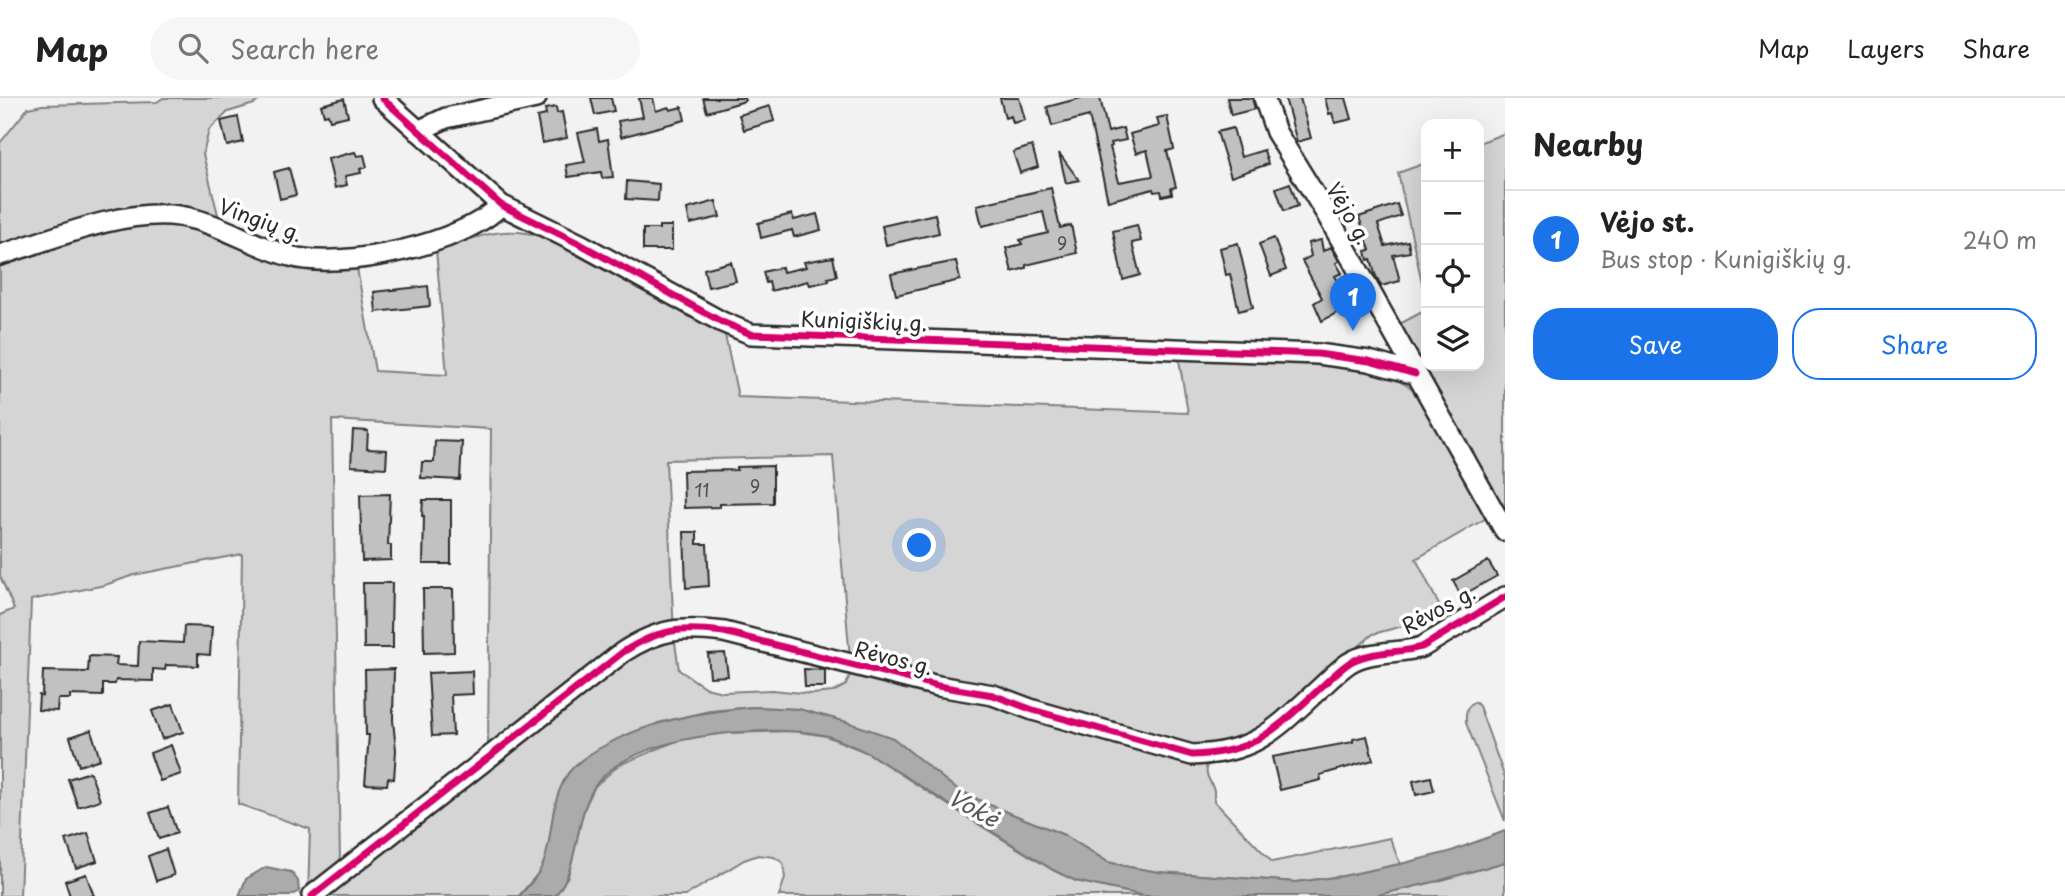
<!DOCTYPE html>
<meta charset="utf-8">
<style>
body{margin:0;font-family:"Playpen Sans",sans-serif;background:#f6f6f6;color:#222}
.controls{position:absolute;right:21px;top:21px;display:grid;overflow:hidden;border-radius:14px;box-shadow:0 7px 28px #0002}
.controls button{width:63px;height:63px;display:grid;place-items:center;padding:0;border:0;border-bottom:2px solid #e0e0e0;background:#fff;color:#222;font:35px sans-serif}
.you{position:absolute;left:920px;top:448px;width:24px;height:24px;margin:-18px;border:5px solid #fff;border-radius:50%;background:#1a73e8;box-shadow:0 0 0 10px #1a73e833}
.badge{display:grid;place-items:center;width:46px;height:46px;border-radius:50%;background:#1a73e8;color:#fff;font-size:23px;font-weight:700}
.pin{position:absolute;translate:-50% -58px;filter:drop-shadow(0 2px 4px #0008)}
.pin::after{content:'';position:absolute;top:37px;width:24px;height:21px;background:inherit;clip-path:polygon(0 0,100% 0,50% 100%)}
.list{margin:0;padding:0;list-style:none}
h2{display:flex;justify-content:space-between;align-items:center;height:91px;margin:0;padding:0 28px;font-size:30px}
h2 small{font-size:23px;font-weight:400;color:#767676}
.list li{display:grid;grid-template-columns:46px 1fr auto;gap:21px;align-items:center;box-sizing:border-box;height:98px;padding:0 28px;border-top:2px solid #e0e0e0}
.list b{display:block;font-size:26px;white-space:nowrap}
.list p{margin:0;font-size:23px;white-space:nowrap;color:#767676}
.list em{font-size:23px;font-style:normal;color:#767676}
.actions{display:flex;gap:14px;padding:21px 28px}
.actions a{flex:1;padding:16px 0;border:2px solid #1a73e8;border-radius:28px;text-align:center;font-size:24px;color:#1a73e8}
.actions .main{background:#1a73e8;color:#fff}
.icon{flex:none;width:38px;height:38px;fill:none;stroke:currentColor;stroke-width:2;stroke-linecap:round;stroke-linejoin:round}
.map{position:relative;flex:none;width:1505px;height:798px;overflow:hidden}
header{display:flex;align-items:center;gap:42px;box-sizing:border-box;height:98px;padding:0 35px;background:#fff;border-bottom:2px solid #e0e0e0}
header strong{font-size:33px}
nav{display:flex;gap:38px;margin-inline-start:auto;font-size:24px}
.search{width:490px;height:63px;background:#f6f6f6;display:flex;align-items:center;gap:18px;box-sizing:border-box;padding:0 24px;border-radius:38px;color:#767676;font-size:26px}
main{display:flex}
aside{flex:1;background:#fff}
.map>svg:first-child{display:block}
.green{fill:#d5d5d5;stroke:#808080;stroke-width:2;fill-rule:evenodd}
.water{fill:#ababab;stroke:#787878;stroke-width:2}
.building{fill:#c1c1c1;stroke:#2b2b2b;stroke-width:2}
.lines{fill:none;stroke-linecap:round;stroke-linejoin:round}
.minor-casing{stroke:#2b2b2b;stroke-width:24}
.minor{stroke:#fff;stroke-width:19}
.cycleway-casing{stroke:#fff;stroke-width:11}
.cycleway{stroke:#d6006c;stroke-width:7}
.labels{text-anchor:middle;dominant-baseline:central;stroke-width:7;stroke-linejoin:round;paint-order:stroke}
.number-label{font-size:18px;fill:#505050}
.street-label{font-size:21px;fill:#2b2b2b;stroke:#fff}
.water-label{font-size:23px;font-style:italic;fill:#585858;stroke:#fff}
</style>
<header>
<strong>Map</strong>
<div class="search"><svg class="icon" aria-label="search" viewBox="0 0 24 24"><circle cx="10" cy="10" r="6"/><path d="M15 15l6 6"/></svg>Search here</div>
<nav><a>Map</a><a>Layers</a><a>Share</a></nav>
</header>
<main>
<div class="map">
<svg width="1505" height="798" viewBox="0 0 1505 798">
<rect width="100%" height="100%" fill="#f2f2f2"/>
<filter id="ink" filterUnits="userSpaceOnUse"><feTurbulence type="fractalNoise" baseFrequency=".0143" numOctaves="2"/><feDisplacementMap in="SourceGraphic" scale="14" xChannelSelector="R" yChannelSelector="G"/><feConvolveMatrix kernelMatrix="1 2 1 2 8 2 1 2 1" color-interpolation-filters="sRGB"/></filter>
<g filter="url(#ink)">
<!-- green -->
<path class="green" d="M163,0H263L254,6L228,14L209,32L203,56L224,141L293,170L321,173L357,170L375,273L447,277L436,152C476,140 501,126 543,139L725,237L738,299L1188,315L1179,262C1240,262 1380,252 1420,299L1490,418L1416,461L1444,517L1373,536L1293,606L1250,638L1205,652L1207,677L1214,692V703L1272,764L1390,740L1400,766L1343,778L1296,784L1159,774L1129,769L1108,764L1064,737L985,705L955,690L928,669L799,611L753,609L709,613L658,625L568,675L554,711L548,756L541,772L519,798H308L310,731L238,706L242,456L134,477L105,487L31,502L20,798H0V517L14,511L0,478V45L28,10L42,7L157,4ZM332,322L491,331L488,648L340,763ZM833,358L851,574L846,587L833,594L812,596L772,592L722,594L706,590L679,572L674,538L666,362Z
M1505,35V417L1394,229L1426,212V268H1479V45Z
M1426,65V203L1398,75Z
M1475,604L1479,608L1505,680V723L1466,625C1466,614 1465,609 1475,604Z
M794,633L826,638L868,655L973,723L1053,772L1076,783L1145,798H779L785,780L783,765L774,759L758,757L744,762L685,798H555L568,778L584,711L595,688L619,667L681,641L726,635Z
M1505,764V798H1373L1438,783Z"/>
<!-- water -->
<path class="water" d="M753,609L799,611L847,624L893,640L955,690L985,705L1064,737L1108,764L1129,769L1159,774L1296,784L1343,778L1400,766L1449,754L1505,733V764L1438,783L1373,798H1145L1076,783L1053,772L868,655C854,649 838,640 823,637C766,626 631,635 595,688C573,722 581,767 555,798H519C552,766 546,752 554,712C556,700 561,687 567,677C575,665 588,657 600,650C647,623 700,614 753,609Z
M266,769L291,774L298,783L299,793L290,798H239L246,781Z"/>
<!-- building -->
<path class="building" d="M591,0H611L614,13L595,17Z
M639,0H653L656,13L669,9L670,12L682,9L685,22L621,39L618,23L643,19Z
M703,0H744L745,3L707,14Z
M1000,0H1019L1025,22L1013,25L1011,18L1005,20Z
M1081,0H1100L1108,34L1123,30L1126,42L1111,45L1112,48L1110,49L1119,84L1153,78L1147,52L1136,55L1130,36L1159,28L1157,20L1167,18L1174,51L1167,53L1176,89L1171,90L1172,96L1162,98L1161,93L1154,94L1153,91L1108,103L1089,18L1052,28L1047,9Z
M1227,0H1252L1255,11L1231,17Z
M1285,0H1300L1311,40L1297,44Z
M1325,0H1346L1352,21L1335,25L1332,15L1329,16Z
M344,1L348,18L330,22L328,16L324,17L321,7Z
M770,8L774,23L744,32L739,17Z
M556,9L557,15L562,14L567,40L542,45L537,19L546,17L545,11Z
M238,19L243,44L227,48L221,23Z
M1233,30L1241,59L1264,52L1268,66L1231,79L1217,34Z
M597,31L599,43L608,41L613,79L602,80L601,74L568,79L566,67L585,64L578,35Z
M1032,48L1038,69L1020,75L1013,54Z
M355,54L357,58L364,57L367,69L360,71L361,75L345,78L347,87L335,90L328,61Z
M1059,55L1079,82L1066,85Z
M289,70L296,97L280,101L274,74Z
M627,83L659,86L658,103L626,101Z
M1290,85L1298,108L1284,113L1276,90Z
M1051,90L1060,130L1071,127L1077,155L1026,167V170L1012,174L1006,150L1022,146L1020,142L1048,135L1043,114L982,128L977,107Z
M1343,91L1346,105L1336,108L1328,95Z
M716,103L720,119L690,126L687,111Z
M1397,106L1401,118L1378,126L1385,148L1408,143L1410,154L1393,157L1400,183L1381,188L1375,176L1371,161L1368,162L1366,153L1370,152L1359,119Z
M792,116L794,122L817,116L821,132L794,139L792,132L761,140L758,125Z
M935,116L939,135L886,147L882,128Z
M1137,127L1141,143L1132,145L1140,177L1123,182L1113,133Z
M659,128H672V152H643V131H659Z
M1274,140L1286,172L1271,178L1259,146Z
M1321,142L1323,153L1331,149L1339,163L1336,165L1342,175L1335,178L1352,206L1322,223L1314,205L1322,200L1302,163L1311,158L1308,145Z
M1238,145L1253,209L1239,213L1230,176L1226,177L1220,150Z
M833,159L837,178L828,180L829,183L810,187L808,183L771,193L769,184L766,185L763,174L782,169L783,174L806,169L804,164Z
M956,163L960,182L896,197L891,176Z
M731,164L736,183L708,189L704,171Z
M428,188L430,208L376,214L374,194Z
M353,332L368,333L367,351L387,352L386,370L351,368Z
M435,343L462,344L460,382L421,380L422,364H434Z
M773,368V405L720,406V409L684,410L683,373L737,372V369Z
M390,396L388,447H391V462L362,463L360,397Z
M423,402H451V466H423L424,418H422Z
M684,434H697V446H707L709,488L686,490Z
M1488,463L1497,478L1461,498L1453,483Z
M363,485H392L391,535H393V550H364Z
M423,491H453L454,554L424,555Z
M184,528L212,529L210,557L198,556V568L166,567L165,572L153,571V583L116,582L115,586H103V598L70,597V601H58L57,613L38,612L39,597L42,598L43,573L88,574L89,558L117,559L116,567L138,568L139,543L183,545Z
M725,555L728,578L710,579L708,556Z
M394,571L393,622L396,652L394,681L388,680L387,687L365,686L369,637H366L365,572Z
M804,571L825,572V589H805Z
M472,573L473,596L451,597L453,637L432,638L428,575Z
M173,606L183,634L162,641L152,613Z
M91,632L100,661L79,668L70,639Z
M1367,638L1373,662L1320,677L1321,682L1280,692L1272,659L1353,644V641Z
M171,647L181,676L160,683L150,655Z
M90,674L100,702L78,709L68,681Z
M1431,679L1434,693L1416,697L1413,683Z
M168,709L177,735L159,741L150,715Z
M88,735L97,763L76,770L66,742Z
M166,751L174,777L156,783L148,758Z
M86,776L94,798H70L65,783Z"/>
<g class="lines">
<!-- minor casing -->
<g class="minor-casing">
<path id="minor" d="M382,0L501,107L582,147L722,224L751,236L1318,256L1369,263L1415,276
M1264,0L1276,34L1327,117L1505,433
M418,33L446,20L536,0
M0,157C54,141 113,114 170,117C213,120 249,147 290,158C341,173 464,146 501,107
M312,798L623,554C660,530 682,529 724,534L938,588L993,597L1033,612L1192,657C1254,655 1274,633 1317,593C1327,584 1337,573 1349,565C1370,552 1398,556 1422,549L1505,499"/>
</g>
<!-- minor -->
<use href="#minor" class="minor"/>
<!-- cycleway casing -->
<g class="cycleway-casing">
<path id="cycleway" d="M382,0L501,107L582,147L722,224L751,236L1318,256L1369,263L1415,276
M312,798L623,554C660,530 682,529 724,534L938,588L993,597L1033,612L1192,657C1254,655 1274,633 1317,593C1327,584 1337,573 1349,565C1370,552 1398,556 1422,549L1505,499"/>
</g>
<!-- cycleway -->
<use href="#cycleway" class="cycleway"/>
</g>
</g>
<g class="labels">
<!-- number labels -->
<g class="number-label">
<text x="1062" y="144">9</text>
<text x="755" y="387">9</text>
<text x="702" y="391">11</text>
</g>
<!-- street labels -->
<g class="street-label">
<text transform="translate(1350 115) rotate(60)">Vėjo g.</text>
<text transform="translate(261 121) rotate(20)">Vingių g.</text>
<text transform="translate(864 222) rotate(2)">Kunigiškių g.</text>
<text transform="translate(1438 510) rotate(-28)">Rėvos g.</text>
<text transform="translate(894 559) rotate(14)">Rėvos g.</text>
</g>
<!-- water labels -->
<g class="water-label">
<text transform="translate(974 709) rotate(29)">Vokė</text>
</g>
</g>
</svg>
<div class="controls">
<button>+</button>
<button>−</button>
<button><svg class="icon" aria-label="locate" viewBox="0 0 24 24"><circle cx="12" cy="12" r="6"/><path d="M12 2v4M12 18v4M2 12h4M18 12h4"/></svg></button>
<button><svg class="icon" aria-label="layers" viewBox="0 0 24 24"><path d="M12 4l9 5-9 5-9-5zM3 14l9 5 9-5"/></svg></button>
</div>
<div class="you"></div>
<div class="pin badge" style="left:1353px;top:233px">1</div>
</div>
<aside>
<h2>Nearby<small></small></h2>
<ul class="list">
<li><span class="badge">1</span><div><b>Vėjo st.</b><p>Bus stop · Kunigiškių g.</p></div><em>240 m</em></li>
</ul>
<div class="actions"><a class="main">Save</a><a>Share</a></div>
</aside>
</main>
